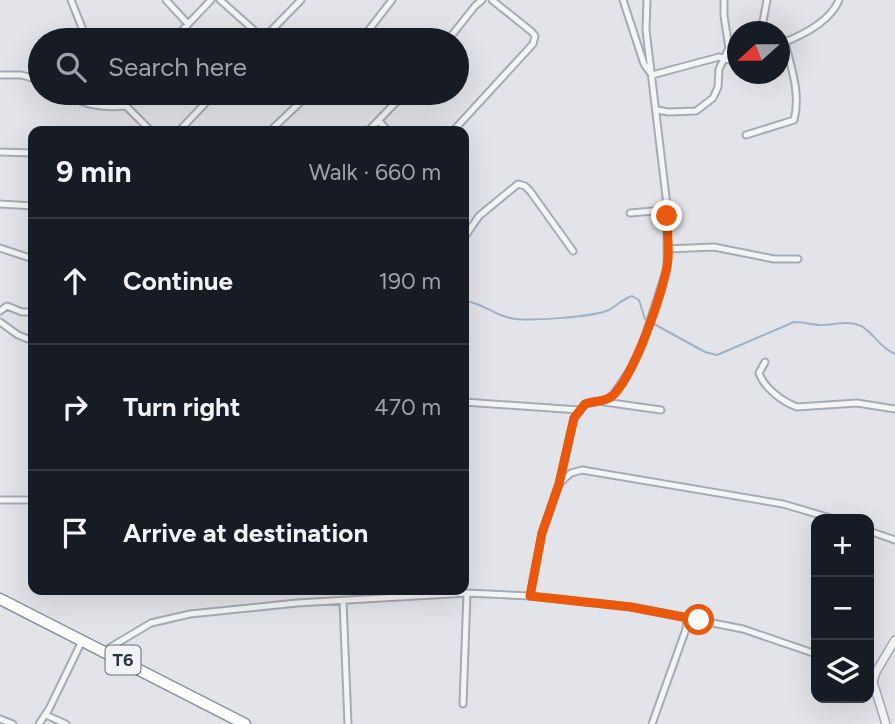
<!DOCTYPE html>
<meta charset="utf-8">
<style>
body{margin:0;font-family:Figtree,sans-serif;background:#242831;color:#f1f3f6}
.controls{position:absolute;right:21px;bottom:21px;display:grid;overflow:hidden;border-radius:14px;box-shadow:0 7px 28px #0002}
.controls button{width:63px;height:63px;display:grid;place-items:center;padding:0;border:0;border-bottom:2px solid #363941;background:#171b24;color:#f1f3f6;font:35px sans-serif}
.compass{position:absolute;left:727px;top:21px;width:63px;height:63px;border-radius:50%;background:#171b24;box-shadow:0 7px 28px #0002;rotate:249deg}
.stop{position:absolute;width:21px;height:21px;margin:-16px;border:5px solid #ea580c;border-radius:50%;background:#fff}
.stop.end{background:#ea580c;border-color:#fff;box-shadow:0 2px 7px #0008}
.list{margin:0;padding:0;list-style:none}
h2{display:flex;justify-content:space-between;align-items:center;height:91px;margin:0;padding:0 28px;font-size:30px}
h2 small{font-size:23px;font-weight:400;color:#9ea1a6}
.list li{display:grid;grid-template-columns:46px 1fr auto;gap:21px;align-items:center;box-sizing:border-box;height:126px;padding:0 28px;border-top:2px solid #363941}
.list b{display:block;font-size:26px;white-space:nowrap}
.list em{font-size:23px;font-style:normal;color:#9ea1a6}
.icon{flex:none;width:38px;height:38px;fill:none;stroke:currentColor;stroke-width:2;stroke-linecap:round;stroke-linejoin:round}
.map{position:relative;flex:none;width:895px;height:724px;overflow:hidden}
.search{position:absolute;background:#171b24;box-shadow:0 7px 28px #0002;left:28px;top:28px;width:441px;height:77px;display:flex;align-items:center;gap:18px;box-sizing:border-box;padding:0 24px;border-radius:38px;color:#9ea1a6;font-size:26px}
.panel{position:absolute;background:#171b24;box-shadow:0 7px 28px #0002;left:28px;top:126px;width:441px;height:469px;border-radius:14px}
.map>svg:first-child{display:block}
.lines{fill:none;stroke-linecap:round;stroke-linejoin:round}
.stream{stroke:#a0b2c6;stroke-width:2}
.minor-casing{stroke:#a7abb3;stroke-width:9}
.tertiary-casing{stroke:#a7abb3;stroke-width:10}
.trunk-casing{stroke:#8a929e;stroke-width:13}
.minor{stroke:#f4f5f7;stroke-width:5}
.tertiary{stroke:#f4f5f7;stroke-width:7}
.trunk{stroke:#fff;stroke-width:10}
.route{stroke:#ea580c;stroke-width:9}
.labels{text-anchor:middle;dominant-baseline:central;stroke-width:5;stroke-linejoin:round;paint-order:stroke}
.shield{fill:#f1f3f6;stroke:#666d76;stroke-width:2}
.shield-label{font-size:18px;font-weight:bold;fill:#2b333f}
</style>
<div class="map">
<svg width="895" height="724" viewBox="0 0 895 724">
<rect width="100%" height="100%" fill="#e2e4e9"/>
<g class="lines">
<!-- stream -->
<path class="stream" d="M464,301C482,302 493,315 510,318C527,322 593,317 609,310C617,305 623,299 632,296L639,300L645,319L705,352L717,355L794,322C804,322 812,325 822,325C835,325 848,320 861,326C872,331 879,347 895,354"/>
<!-- minor casing -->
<g class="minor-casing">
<path id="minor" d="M71,0L87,40
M166,0L188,24
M220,0L265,40
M623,0L644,64L652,75L719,57L730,60L738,58
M761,32L767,0
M173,40L211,0
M262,40L301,0
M361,40L392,0
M448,40L475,6L482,0
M780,44C801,36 830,22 839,0
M0,75H21L40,80
M66,93C84,106 104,108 126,106
M122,93L126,106L151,131
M86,103L89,93
M657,110L668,112L696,111L713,98L718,87L719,69L729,48L724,16V0
M379,121L388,131
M179,131L215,93
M270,131L310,93
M368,131L403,95
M453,131L533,44L535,36L532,32L492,0
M746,135L794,120C801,94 791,67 785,42
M0,152L33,153
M0,204L33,206
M630,213L653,211L667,216
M464,238L479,216L518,184L525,186L530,191L573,251
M0,248L33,259
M668,249L714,247L774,259H798
M0,311L7,306L22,312H33
M0,322L18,335L33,341
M765,362L759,373C764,388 783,402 797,407L857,403L895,409
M464,402L579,410
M604,402L661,410
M559,484L571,473L582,470L783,504L834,519
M0,500H33
M869,531L895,540
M530,596L542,533L559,484L574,418L585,404L606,400L613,395L632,367L642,346L667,268V205L646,30L647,0
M343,601L348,724
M104,651L151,623L190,614L297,603L467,593L530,596L631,607L743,629L816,654
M463,704L467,593
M46,715L66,724
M0,719L13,724
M39,724L49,709L83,639
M652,724L686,629L687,618"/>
</g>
<!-- tertiary casing -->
<g class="tertiary-casing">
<path id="tertiary" d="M886,724L873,682L876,672L895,640"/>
</g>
<!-- trunk casing -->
<g class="trunk-casing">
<path id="trunk" d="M0,599L245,724"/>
</g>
<!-- minor -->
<use href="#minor" class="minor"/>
<!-- tertiary -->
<use href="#tertiary" class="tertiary"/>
<!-- trunk -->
<use href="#trunk" class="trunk"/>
</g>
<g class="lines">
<!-- route -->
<path class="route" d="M667,216C667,230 669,245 668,259C666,287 632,381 611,397C602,403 594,400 585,404L574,418L559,484L542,533L530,596L631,607L699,620"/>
</g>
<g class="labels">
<!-- shield labels -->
<rect class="shield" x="105.5" y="645.5" width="35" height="29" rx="5"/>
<g class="shield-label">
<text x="123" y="660">T6</text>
</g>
</g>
</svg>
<div class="controls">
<button>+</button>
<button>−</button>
<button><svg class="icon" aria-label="layers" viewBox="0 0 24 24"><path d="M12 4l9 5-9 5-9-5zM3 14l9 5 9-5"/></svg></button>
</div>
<svg class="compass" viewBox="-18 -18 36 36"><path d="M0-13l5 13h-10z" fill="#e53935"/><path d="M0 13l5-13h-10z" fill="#9ea1a6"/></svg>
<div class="stop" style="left:699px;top:620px"></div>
<div class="stop end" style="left:667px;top:216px"></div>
<div class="search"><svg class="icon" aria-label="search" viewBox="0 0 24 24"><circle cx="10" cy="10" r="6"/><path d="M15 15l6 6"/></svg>Search here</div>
<section class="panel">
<h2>9 min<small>Walk · 660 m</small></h2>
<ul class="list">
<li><svg class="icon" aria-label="ahead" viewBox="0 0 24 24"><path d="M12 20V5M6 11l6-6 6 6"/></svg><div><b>Continue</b></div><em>190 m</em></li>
<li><svg class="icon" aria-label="right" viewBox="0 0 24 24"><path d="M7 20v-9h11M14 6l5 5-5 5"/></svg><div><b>Turn right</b></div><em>470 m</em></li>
<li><svg class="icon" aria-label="arrive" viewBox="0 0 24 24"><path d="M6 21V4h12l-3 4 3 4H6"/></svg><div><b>Arrive at destination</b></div></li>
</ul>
</section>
</div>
